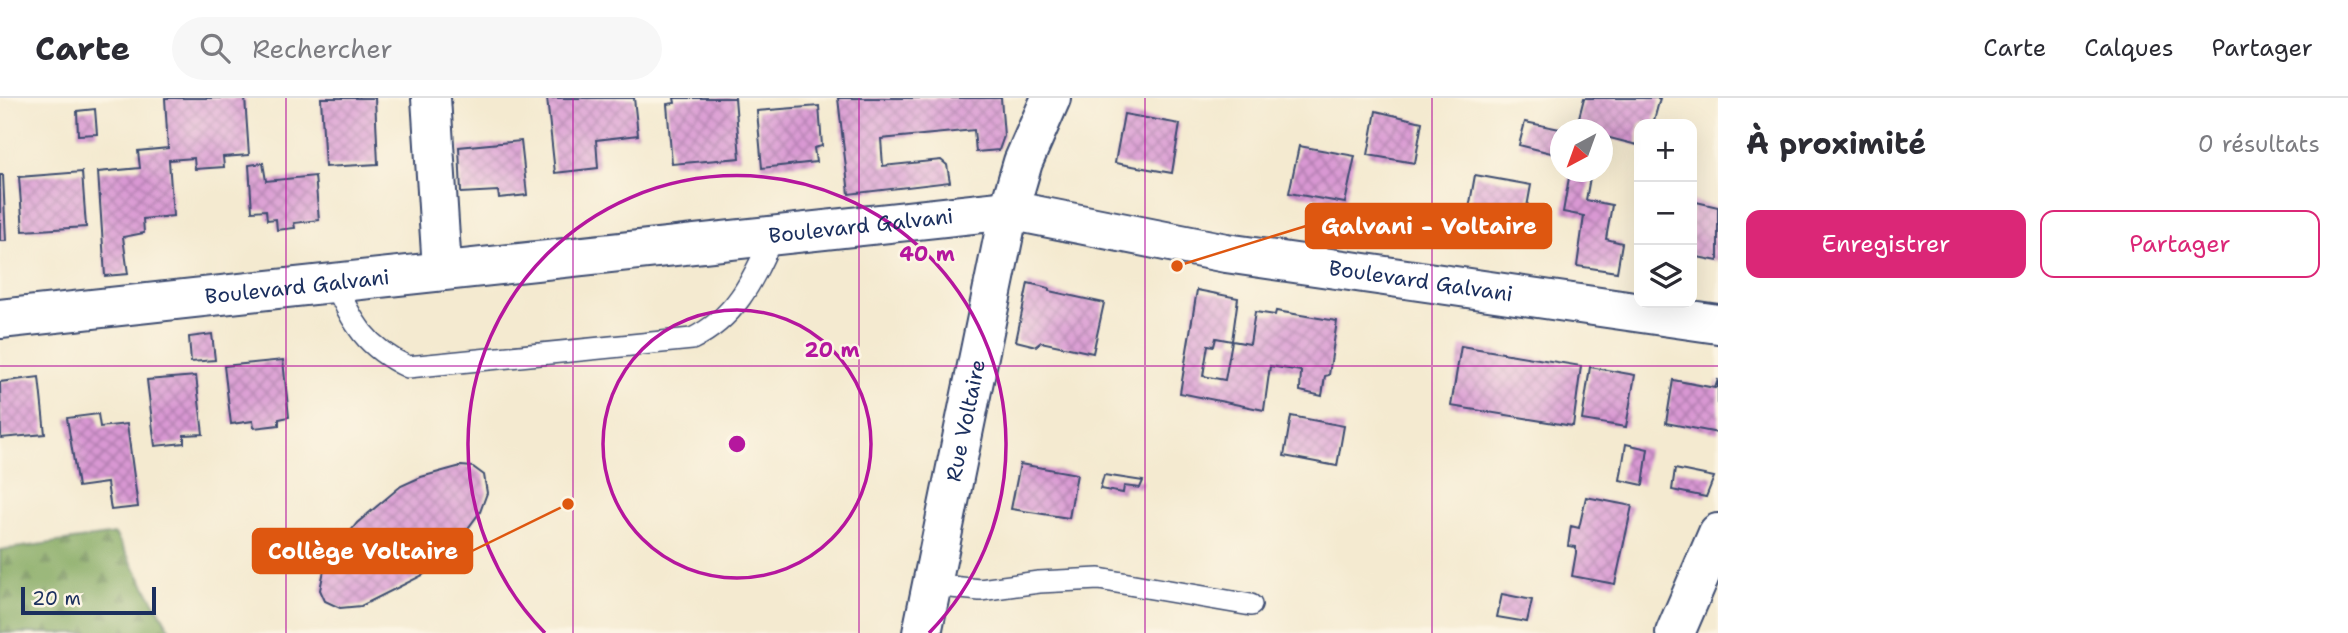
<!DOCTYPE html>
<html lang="fr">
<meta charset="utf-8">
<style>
body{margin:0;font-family:"Shantell Sans",sans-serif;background:#f7f7f7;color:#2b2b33}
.controls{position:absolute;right:21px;top:21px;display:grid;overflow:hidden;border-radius:14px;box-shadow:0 7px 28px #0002}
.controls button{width:63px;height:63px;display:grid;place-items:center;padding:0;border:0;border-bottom:2px solid #e1e1e2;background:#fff;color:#2b2b33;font:35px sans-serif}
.compass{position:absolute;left:1550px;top:21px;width:63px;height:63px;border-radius:50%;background:#fff;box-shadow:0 7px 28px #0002;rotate:221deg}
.scale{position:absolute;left:21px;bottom:18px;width:135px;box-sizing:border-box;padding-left:7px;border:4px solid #1b2f5e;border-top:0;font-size:19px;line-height:24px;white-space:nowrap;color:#1b2f5e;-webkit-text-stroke:5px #fcf5e5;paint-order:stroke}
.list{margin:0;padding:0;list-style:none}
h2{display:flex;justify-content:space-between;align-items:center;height:91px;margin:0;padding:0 28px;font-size:30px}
h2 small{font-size:23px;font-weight:400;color:#7c7c81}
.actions{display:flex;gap:14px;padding:21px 28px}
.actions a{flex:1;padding:16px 0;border:2px solid #db2777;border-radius:14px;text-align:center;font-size:24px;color:#db2777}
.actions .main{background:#db2777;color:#fff}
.icon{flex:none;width:38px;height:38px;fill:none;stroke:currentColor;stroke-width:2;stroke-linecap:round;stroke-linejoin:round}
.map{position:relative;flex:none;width:1718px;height:535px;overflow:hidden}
header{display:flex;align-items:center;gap:42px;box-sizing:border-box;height:98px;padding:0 35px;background:#fff;border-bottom:2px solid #e1e1e2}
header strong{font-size:33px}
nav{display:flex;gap:38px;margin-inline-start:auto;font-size:24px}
.search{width:490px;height:63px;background:#f7f7f7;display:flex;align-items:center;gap:18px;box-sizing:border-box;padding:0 24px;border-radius:38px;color:#7c7c81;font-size:26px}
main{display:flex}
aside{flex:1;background:#fff}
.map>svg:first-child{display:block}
.forest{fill:url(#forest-firs);stroke:#4d6a5d;stroke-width:2}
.building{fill:url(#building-cross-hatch)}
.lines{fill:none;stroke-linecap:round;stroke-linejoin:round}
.service-casing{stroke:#3c4b6f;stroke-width:24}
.minor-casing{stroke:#3c4b6f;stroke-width:42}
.service{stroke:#fff;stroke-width:21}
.minor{stroke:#fff;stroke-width:38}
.grid{fill:none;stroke:#b5179e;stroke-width:2;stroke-opacity:0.55}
.ring{fill:none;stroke:#b5179e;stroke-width:3.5}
.labels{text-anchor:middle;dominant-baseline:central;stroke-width:5;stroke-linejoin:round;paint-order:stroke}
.street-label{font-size:21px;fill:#1b2f5e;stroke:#fcf5e5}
.centre{fill:#b5179e;stroke:#fcf5e5;stroke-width:3.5}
.ring-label{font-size:21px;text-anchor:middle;font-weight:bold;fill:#b5179e;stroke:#fcf5e5;stroke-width:5;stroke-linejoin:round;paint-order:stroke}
.leader{fill:none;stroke:#de5710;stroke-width:2.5}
.callout-dot{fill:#de5710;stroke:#fcf5e5;stroke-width:2.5}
.callout{fill:#de5710;stroke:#de5710;stroke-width:2.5}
.callout-label{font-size:23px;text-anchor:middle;font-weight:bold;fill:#fff}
</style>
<header>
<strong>Carte</strong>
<div class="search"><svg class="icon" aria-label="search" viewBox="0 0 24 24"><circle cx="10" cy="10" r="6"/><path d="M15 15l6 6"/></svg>Rechercher</div>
<nav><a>Carte</a><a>Calques</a><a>Partager</a></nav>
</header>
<main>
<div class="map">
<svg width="1718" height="535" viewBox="0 0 1718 535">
<defs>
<pattern id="forest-firs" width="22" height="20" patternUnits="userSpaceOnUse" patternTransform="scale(1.75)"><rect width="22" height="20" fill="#7fa65c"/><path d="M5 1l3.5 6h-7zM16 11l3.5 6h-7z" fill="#67884f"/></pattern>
<pattern id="building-cross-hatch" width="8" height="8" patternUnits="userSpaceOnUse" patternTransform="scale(1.75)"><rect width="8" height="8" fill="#d998d3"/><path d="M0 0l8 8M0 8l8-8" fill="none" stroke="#af7cae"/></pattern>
</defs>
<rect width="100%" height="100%" fill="#fcf5e5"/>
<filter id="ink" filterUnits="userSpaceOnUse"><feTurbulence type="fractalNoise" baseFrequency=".0143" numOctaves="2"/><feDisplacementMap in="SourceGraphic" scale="14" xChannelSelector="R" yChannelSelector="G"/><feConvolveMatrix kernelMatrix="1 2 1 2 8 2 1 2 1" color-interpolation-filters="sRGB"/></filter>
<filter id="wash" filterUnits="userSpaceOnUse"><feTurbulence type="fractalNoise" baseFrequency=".00686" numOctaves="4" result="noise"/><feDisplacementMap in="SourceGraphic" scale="28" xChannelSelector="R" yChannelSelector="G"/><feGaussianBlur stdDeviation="1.57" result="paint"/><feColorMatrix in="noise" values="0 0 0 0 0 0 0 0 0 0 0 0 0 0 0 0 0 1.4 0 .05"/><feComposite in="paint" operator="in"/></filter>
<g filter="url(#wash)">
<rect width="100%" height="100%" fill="#f4ead0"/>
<!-- forest -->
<path class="forest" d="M115,436L172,535H0V452Z"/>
<g id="blocks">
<!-- building -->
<path class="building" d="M165,0H245L249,57L223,59L224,69L195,71L194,60L169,62L173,118L143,121L144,135L123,139L128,176L105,178L98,74L140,70L138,53L168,50Z
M321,0H375L378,66L325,69Z
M547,0H634L638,37L596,42L598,70L555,75Z
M674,0H735L740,60L672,66L667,6L675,5Z
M838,0H1001L1004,38L999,52L976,54L974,32L881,41L883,68L941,62L947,67L950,84L849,96Z
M1584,0H1660L1653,26L1644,23L1639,26L1637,47L1602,38V32L1576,31Z
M819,8L822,48L814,50L816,64L762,70L757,13Z
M95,11L97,36L78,37L77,13Z
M1376,13L1422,24L1415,65L1368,57Z
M1124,16L1180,26L1172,75L1115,65Z
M1525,24L1560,31L1555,56L1519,47Z
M521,43L527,97L499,100L498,93L461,95L459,49Z
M1299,48L1355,58L1345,105L1289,95Z
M263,65L266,83L315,78L319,122L294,125L295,130L277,132L276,121L267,122L266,112L252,113L249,67Z
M82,74L86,129L23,133L19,79Z
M1570,74H1591L1586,102L1612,107L1606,141L1622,145L1617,174L1577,168L1584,118L1563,114Z
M0,77H3L6,143H0Z
M1475,77L1531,87L1523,131L1467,122Z
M1692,103L1718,109V163L1692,158Z
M1028,185L1049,190V193L1104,205L1093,255L1041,244L1036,248L1016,243Z
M1197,192L1238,200L1232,243L1216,240L1214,248L1208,247L1203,278L1225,282L1232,243L1250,246L1255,214L1275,217L1276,213L1337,223L1329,277L1325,278L1322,298L1300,293L1301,273L1270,268L1264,312L1180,295Z
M212,236L215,262L191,264L189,239Z
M1461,248L1581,268L1573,328L1451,308Z
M283,262L289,319L279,321V327L254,330L253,323L231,326L224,268Z
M1590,269L1635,277L1626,329L1582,322Z
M196,278L203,336L184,337V345L155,348L147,282Z
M39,279L45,336L1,340L0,284Z
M1718,281V335L1666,325L1673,282L1715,290Z
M98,316L100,329L127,326L138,409L111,412L107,385L78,389L67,320Z
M1291,318L1344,328L1337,368L1284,358Z
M1626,346L1648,351L1643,387L1620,382Z
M1020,366L1077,376L1069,420L1011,411Z
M461,368L473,369L484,377L487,395L480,414L454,449L423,477L361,508L340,510L325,503L320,492L325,467L357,425L401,388L421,379Z
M1675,371L1714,379L1706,399L1672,392Z
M1104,377L1143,383L1140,390L1124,388L1123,395L1100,391Z
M1586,399L1632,408L1615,486L1572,478L1576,455V449L1568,448L1571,428L1579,430Z
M1502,496L1532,502L1527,524L1497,519Z"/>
</g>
</g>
<g filter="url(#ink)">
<use href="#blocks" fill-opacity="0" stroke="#3c4b6f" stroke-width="2"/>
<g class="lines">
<!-- service casing -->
<g class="service-casing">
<path id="service" d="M334,184C354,226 364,248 408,269L692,241C737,219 753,181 773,138
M932,487L980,492L1039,484L1099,481L1251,507"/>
</g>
<!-- minor casing -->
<g class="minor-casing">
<g id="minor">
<path d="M431,0L442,171"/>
<path id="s1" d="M0,221L1009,112L1226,155L1718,226"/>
<path id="s2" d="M922,535L1009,112L1023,64L1051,0"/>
<path d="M1675,535L1718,435"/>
</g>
</g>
<!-- service -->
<use href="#service" class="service"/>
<!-- minor -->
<use href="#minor" class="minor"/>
</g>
</g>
<!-- grid -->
<path class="grid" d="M286,0V535M573,0V535M859,0V535M1145,0V535M1432,0V535M0,268H1718"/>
<!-- distance rings -->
<g class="ring">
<circle cx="737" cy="346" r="134"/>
<path d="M545 535A269 269 0 1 1 929 535"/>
</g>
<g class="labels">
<!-- street labels -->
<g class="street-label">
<text stroke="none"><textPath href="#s1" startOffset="866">Boulevard Galvani</textPath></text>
<text stroke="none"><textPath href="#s1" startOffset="1433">Boulevard Galvani</textPath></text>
<text stroke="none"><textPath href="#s1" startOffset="299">Boulevard Galvani</textPath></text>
<text stroke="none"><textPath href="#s2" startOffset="217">Rue Voltaire</textPath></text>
</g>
</g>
<circle cx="737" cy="346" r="10" class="centre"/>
<g class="ring-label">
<text x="927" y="163">40 m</text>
<text x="832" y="259">20 m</text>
</g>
<!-- callouts -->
<path class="leader" d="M1177 168L1306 128M568 406L472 453"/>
<g class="callout-dot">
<circle cx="1177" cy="168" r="7"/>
<circle cx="568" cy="406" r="7"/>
</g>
<g class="callout">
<rect x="1306" y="106" width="245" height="44" rx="7"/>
<rect x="253" y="431" width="219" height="44" rx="7"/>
</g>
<g class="callout-label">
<text x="1429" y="136">Galvani - Voltaire</text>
<text x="363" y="461">Collège Voltaire</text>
</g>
</svg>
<div class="controls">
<button>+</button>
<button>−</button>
<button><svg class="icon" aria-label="layers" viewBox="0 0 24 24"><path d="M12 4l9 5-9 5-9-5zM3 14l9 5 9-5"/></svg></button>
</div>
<svg class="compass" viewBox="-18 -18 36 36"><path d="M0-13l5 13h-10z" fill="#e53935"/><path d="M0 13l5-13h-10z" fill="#7c7c81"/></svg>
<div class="scale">20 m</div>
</div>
<aside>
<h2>À proximité<small>0 résultats</small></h2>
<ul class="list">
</ul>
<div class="actions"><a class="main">Enregistrer</a><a>Partager</a></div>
</aside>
</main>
